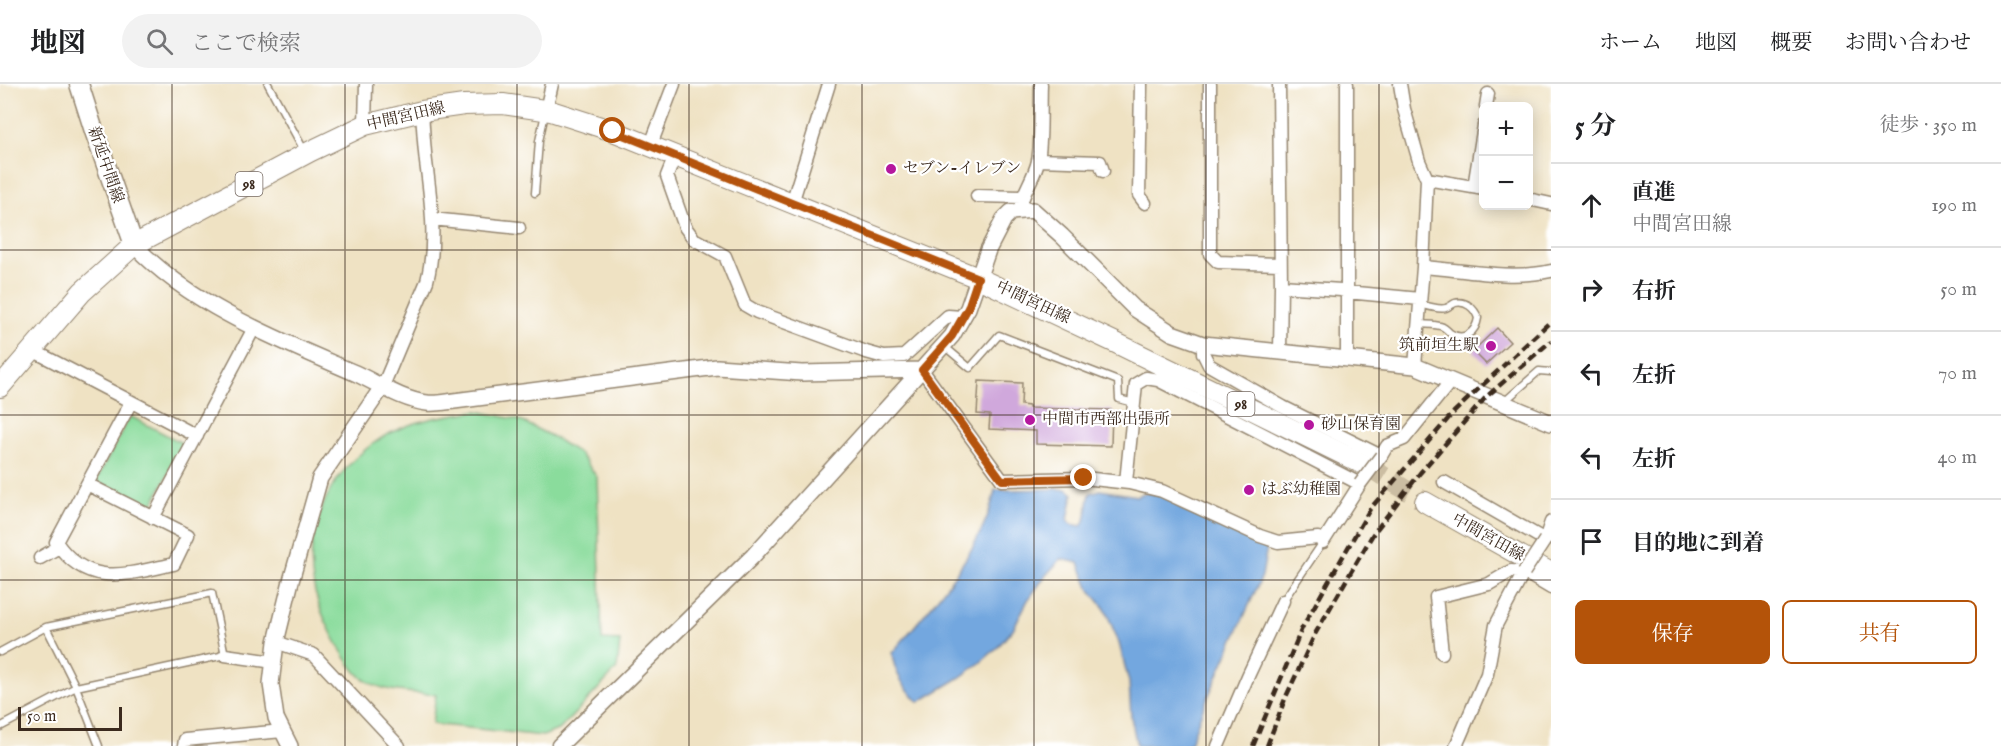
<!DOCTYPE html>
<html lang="ja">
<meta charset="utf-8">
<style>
body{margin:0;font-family:"IM FELL English","Noto Serif JP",serif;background:#f2f2f2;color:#202124}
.controls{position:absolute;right:18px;top:18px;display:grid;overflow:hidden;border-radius:9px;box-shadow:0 3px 15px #0003}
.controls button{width:54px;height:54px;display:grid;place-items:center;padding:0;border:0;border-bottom:2px solid #e0e0e0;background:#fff;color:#202124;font:30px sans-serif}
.scale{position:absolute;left:18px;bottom:15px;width:104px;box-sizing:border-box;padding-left:6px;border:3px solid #3b2a1e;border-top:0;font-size:16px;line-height:21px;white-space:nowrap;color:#3b2a1e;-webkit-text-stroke:4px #fff;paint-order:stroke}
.stop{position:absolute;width:18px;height:18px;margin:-14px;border:4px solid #b45309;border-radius:50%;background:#fff}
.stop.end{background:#b45309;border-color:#fff;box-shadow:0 2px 6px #0008}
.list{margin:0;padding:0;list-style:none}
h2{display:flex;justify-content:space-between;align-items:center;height:78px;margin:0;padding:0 24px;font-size:26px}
h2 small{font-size:20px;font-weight:400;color:#757577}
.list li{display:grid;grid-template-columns:39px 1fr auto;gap:18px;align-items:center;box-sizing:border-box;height:84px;padding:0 24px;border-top:2px solid #e0e0e0}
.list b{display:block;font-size:22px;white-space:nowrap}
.list p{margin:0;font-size:20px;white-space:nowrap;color:#757577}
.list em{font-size:20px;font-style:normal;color:#757577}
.actions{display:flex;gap:12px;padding:18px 24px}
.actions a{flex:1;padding:14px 0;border:2px solid #b45309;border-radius:9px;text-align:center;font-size:21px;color:#b45309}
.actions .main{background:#b45309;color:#fff}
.icon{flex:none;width:33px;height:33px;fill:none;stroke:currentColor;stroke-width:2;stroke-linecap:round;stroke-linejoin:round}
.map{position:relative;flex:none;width:1551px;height:662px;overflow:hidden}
header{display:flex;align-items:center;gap:36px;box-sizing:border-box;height:84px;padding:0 30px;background:#fff;border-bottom:2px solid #e0e0e0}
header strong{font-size:28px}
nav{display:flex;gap:33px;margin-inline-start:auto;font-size:21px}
.search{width:420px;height:54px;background:#f2f2f2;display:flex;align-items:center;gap:15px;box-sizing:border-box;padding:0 21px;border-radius:33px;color:#757577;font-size:22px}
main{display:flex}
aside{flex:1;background:#fff}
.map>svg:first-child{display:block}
.green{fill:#8adc9c;stroke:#62835d;stroke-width:1.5}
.water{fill:#73a7df;stroke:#57687e;stroke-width:1.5}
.building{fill:#d0a8dc}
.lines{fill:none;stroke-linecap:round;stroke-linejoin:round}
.primary-tunnel{stroke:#cbbda2;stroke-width:20;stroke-dasharray:20 10;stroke-linecap:butt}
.service-casing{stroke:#958670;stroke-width:9}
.minor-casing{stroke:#958670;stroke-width:15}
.tertiary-casing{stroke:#958670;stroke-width:18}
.secondary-casing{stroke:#958670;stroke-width:21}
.primary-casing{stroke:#958670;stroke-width:22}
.service{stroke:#fff;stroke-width:6}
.minor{stroke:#fff;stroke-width:12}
.tertiary{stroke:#fff;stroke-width:15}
.secondary{stroke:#fff;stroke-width:18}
.primary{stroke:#fff;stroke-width:20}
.rail{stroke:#3b2a1e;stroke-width:4.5;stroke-dasharray:9 4.5;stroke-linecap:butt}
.minor-bridge-casing{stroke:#958670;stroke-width:15;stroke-linecap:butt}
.minor-bridge{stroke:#fff;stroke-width:12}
.route{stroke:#b45309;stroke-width:8}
.grid{fill:none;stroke:#3b2a1e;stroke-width:1.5;stroke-opacity:0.55}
.poi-dot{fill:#b5179e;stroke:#fff;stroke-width:2}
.labels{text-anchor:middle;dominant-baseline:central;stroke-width:4.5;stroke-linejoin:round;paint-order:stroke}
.shield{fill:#fff;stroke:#766a62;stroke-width:1.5}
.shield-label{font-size:15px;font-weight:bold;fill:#3b2a1e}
.street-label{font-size:16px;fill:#3b2a1e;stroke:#fff}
.poi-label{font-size:16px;fill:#3b2a1e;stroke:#fff;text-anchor:start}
</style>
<header>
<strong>地図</strong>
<div class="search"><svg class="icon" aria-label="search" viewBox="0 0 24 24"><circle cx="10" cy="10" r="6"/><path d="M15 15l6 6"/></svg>ここで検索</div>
<nav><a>ホーム</a><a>地図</a><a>概要</a><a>お問い合わせ</a></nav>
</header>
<main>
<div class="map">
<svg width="1551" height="662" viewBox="0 0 1551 662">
<rect width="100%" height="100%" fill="#fff"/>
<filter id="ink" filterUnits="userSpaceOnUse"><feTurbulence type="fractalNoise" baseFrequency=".0167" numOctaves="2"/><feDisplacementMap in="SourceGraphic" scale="12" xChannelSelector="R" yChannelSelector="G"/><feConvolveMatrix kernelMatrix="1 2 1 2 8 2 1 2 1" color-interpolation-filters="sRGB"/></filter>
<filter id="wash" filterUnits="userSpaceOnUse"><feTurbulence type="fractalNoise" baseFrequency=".008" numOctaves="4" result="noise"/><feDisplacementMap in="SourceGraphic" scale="24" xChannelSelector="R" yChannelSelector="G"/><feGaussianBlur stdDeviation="1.35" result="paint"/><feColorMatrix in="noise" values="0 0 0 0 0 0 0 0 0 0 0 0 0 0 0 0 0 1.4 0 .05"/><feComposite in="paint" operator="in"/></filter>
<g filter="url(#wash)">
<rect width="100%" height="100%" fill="#efe2c3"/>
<!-- green -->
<path class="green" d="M477,327L519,336L553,353L580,370L597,393L602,556L620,557L617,585L560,645L543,652L432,640L436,611C413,608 384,609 365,596C349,585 333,553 325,536C295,472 317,399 374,359C404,337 442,332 477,327Z
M130,332L184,360L150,425L96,397Z"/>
<!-- water -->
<path class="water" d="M1067,405L1073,410L1068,435L1071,440L1081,442L1085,437L1090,409L1100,406L1137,412C1150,404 1174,412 1181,425L1267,463L1262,492L1204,622L1189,662H1137L1131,633L1129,598L1119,559L1105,525L1090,506L1079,479L1061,475L1046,491L1028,516L1013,545L997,564L980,579L959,594L919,618C905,604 894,590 892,569C930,524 984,465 995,406Z"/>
<g id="blocks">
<!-- building -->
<path class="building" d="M1497,244L1510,258L1486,280L1473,267Z
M979,297L1022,299L1021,321L1029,322V324L1112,326L1111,362L1036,360V347L989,345L990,331L977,330Z"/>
</g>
</g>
<g filter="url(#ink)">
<use href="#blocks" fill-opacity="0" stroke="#958670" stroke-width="1.5"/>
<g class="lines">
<!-- primary-tunnel -->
<path class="primary-tunnel" d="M1367,382L1425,418"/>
<!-- service casing -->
<g class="service-casing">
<path id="service" d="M268,0L305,68
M535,109L539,57L545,30
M1419,240C1426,241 1436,240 1443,243C1444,243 1449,248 1450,249C1464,258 1476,248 1478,234C1475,225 1466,216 1455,219C1453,220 1447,224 1446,224C1438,226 1427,222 1420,220
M944,262L970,284L999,251L1118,297L1119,315L1134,319
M1505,317L1539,287L1551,288
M1283,517L1323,458
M46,543L76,603L99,662
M0,568L46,543L212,509L225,571L76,603L0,643"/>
</g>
<!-- minor casing -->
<g class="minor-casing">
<path id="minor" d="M1141,0L1139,111L1145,119
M1210,0V170L1218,178L1280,180
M1279,0L1281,202L1341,206L1347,208V0
M1400,0L1404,25L1419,77L1427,95L1423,183L1415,282
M1486,22L1488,10
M546,26L552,0
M365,41L366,0
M650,63L674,0
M675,72L667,92L685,143L694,155L725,172L745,221L757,228L866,268L884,273L904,272L948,232L962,233
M1038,76L1100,78L1103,87
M1427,95L1484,105
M1474,103L1484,41
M977,112L1021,113
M1528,115L1551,120
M792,119L829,0
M1020,125C1022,108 1034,95 1038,77C1042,54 1040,23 1041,0
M432,135L519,144
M1423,183C1464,186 1510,196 1551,187
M1203,260V269L1209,281L1283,323L1381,372L1387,362L1404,355L1450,298
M32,266L197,352
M1280,267L1281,202
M1347,275V208L1420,215
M922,286L1002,396L1084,394L1129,399L1162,407L1260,452L1278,458L1318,454L1323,458L1360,400L1158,296L1146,294L1136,300L1126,398
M383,302L427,197C437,157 431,118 426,78C424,61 423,44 422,27
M1444,398L1545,456L1551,438
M87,400L188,451L174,480C127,490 88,505 56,458L131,318
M153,434L254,244
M40,474L59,463
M276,558L314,571L399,662
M1442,569L1436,513L1489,500L1511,487L1524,488L1551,504
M225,571L274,578
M184,662L185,656L283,647
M1218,662L1248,592L1283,517
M1456,662L1487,590L1496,541L1524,488"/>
</g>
<!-- tertiary casing -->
<g class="tertiary-casing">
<path id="tertiary" d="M134,161C192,222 279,256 355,289C377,299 402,316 427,319C435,320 446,318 454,317L717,283L802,289L922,286
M290,662L276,634L271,600L276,558L291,497L320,394L383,302
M559,662L753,472L952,252L968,224L988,166L1004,135L1011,128L1033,126L1062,152L1135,225L1172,249L1203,260L1415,282L1551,339"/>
</g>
<!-- secondary casing -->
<g class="secondary-casing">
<path id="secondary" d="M79,0L94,47L134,161"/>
</g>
<!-- primary casing -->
<g class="primary-casing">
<path id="primary" d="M0,303L82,208L134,161L311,67L365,41L422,27L464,21L503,20L551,27L613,47L978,194L1114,258L1367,382
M1425,418L1551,489"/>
</g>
<!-- service -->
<use href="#service" class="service"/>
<!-- minor -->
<use href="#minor" class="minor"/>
<!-- tertiary -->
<use href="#tertiary" class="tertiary"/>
<!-- secondary -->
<use href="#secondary" class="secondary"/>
<!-- primary -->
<use href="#primary" class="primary"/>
<!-- rail -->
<path class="rail" d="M1253,662L1302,544L1370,425L1454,328L1551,237
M1267,662L1285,615L1315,550L1373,450L1420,389L1486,313L1551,257"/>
<!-- minor-bridge casing -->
<g class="minor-bridge-casing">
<path id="minor-bridge" d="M1360,400L1381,372
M1524,488L1545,456"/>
</g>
<!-- minor-bridge -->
<use href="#minor-bridge" class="minor-bridge"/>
</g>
</g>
<g class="lines" filter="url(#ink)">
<!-- route -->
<path class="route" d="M613,47L978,194L968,224L952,252L922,286L1002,396L1084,394"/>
</g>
<!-- grid -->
<path class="grid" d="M172,0V662M345,0V662M517,0V662M689,0V662M862,0V662M1034,0V662M1206,0V662M1379,0V662M0,166H1551M0,331H1551M0,496H1551"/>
<!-- markers -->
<g class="poi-dot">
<circle cx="891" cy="85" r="6"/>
<circle cx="1491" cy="262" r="6"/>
<circle cx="1030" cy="336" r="6"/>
<circle cx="1309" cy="341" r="6"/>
<circle cx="1249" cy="406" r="6"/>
</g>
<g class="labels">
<!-- shield labels -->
<g class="shield">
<rect x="235.5" y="88" width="27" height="24" rx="4.5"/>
<rect x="1227.5" y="308" width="27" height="24" rx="4.5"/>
</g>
<g class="shield-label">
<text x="249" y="100">98</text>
<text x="1241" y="320">98</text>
</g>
<!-- street labels -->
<g class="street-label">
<text transform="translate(406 33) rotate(-13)">中間宮田線</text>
<text transform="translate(105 81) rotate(71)">新延中間線</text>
<text transform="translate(1033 219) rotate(25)">中間宮田線</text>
<text transform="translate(1488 454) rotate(29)">中間宮田線</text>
</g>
<!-- poi labels -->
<g class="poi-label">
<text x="903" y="85">セブン-イレブン</text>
<text x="1479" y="262" text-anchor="end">筑前垣生駅</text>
<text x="1042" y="336">中間市西部出張所</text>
<text x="1321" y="341">砂山保育園</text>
<text x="1261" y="406">はぶ幼稚園</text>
</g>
</g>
</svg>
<div class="controls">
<button>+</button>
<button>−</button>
</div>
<div class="scale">50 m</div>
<div class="stop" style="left:613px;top:47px"></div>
<div class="stop end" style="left:1084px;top:394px"></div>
</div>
<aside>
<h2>5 分<small>徒歩 · 350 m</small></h2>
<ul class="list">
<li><svg class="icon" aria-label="ahead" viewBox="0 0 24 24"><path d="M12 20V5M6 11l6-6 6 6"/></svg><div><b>直進</b><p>中間宮田線</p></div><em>190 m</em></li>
<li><svg class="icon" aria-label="right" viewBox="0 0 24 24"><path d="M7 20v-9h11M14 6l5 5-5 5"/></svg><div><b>右折</b></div><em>50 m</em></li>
<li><svg class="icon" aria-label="left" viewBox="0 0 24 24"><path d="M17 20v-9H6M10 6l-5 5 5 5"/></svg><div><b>左折</b></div><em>70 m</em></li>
<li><svg class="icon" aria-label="left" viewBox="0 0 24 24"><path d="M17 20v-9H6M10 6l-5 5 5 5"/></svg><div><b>左折</b></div><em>40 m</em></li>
<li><svg class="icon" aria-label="arrive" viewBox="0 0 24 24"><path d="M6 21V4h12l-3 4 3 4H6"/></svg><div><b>目的地に到着</b></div></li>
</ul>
<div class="actions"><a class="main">保存</a><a>共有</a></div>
</aside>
</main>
